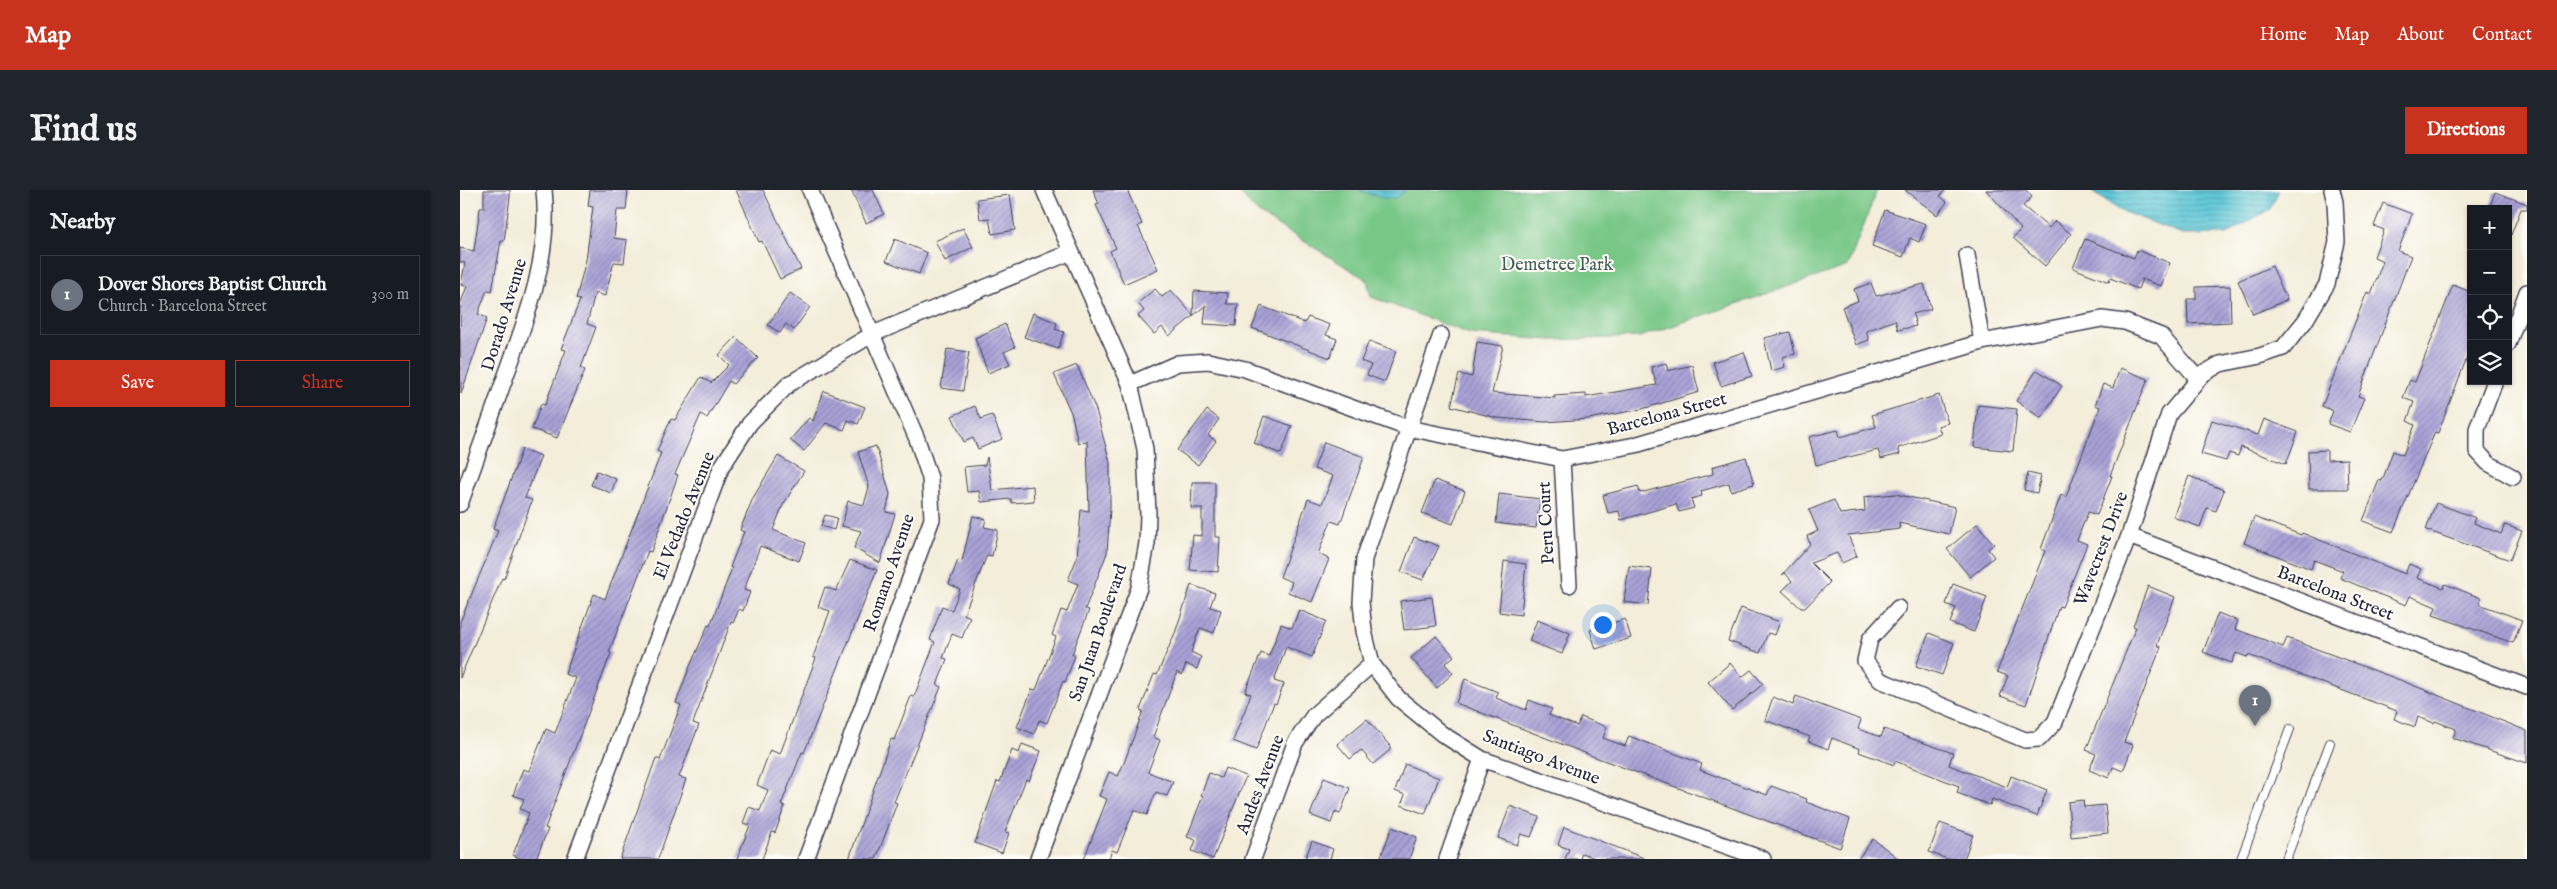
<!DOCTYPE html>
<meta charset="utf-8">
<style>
body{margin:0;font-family:"IM FELL English",serif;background:#20242c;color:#f1f3f6}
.controls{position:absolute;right:15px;top:15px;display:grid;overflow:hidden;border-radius:0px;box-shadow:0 1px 4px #0004}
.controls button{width:45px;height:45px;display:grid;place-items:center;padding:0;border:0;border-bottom:1px solid #363941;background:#171b24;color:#f1f3f6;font:25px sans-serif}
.you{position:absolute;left:1142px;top:434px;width:18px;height:18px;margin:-12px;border:4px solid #fff;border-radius:50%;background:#1a73e8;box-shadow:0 0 0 8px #1a73e833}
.badge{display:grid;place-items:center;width:32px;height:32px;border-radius:50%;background:#c8321e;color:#fff;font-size:16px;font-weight:700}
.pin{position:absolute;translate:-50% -41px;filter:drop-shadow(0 1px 2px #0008)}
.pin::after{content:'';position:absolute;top:26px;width:18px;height:15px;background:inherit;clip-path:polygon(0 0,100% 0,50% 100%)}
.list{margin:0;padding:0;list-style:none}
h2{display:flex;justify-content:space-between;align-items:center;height:65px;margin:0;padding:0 20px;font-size:21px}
h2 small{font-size:16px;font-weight:400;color:#9ea1a6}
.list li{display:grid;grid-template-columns:32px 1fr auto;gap:15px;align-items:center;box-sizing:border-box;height:80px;margin:0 10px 10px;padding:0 10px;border:1px solid #363941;border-radius:0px}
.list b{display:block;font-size:19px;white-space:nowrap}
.list p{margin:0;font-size:16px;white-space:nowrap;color:#9ea1a6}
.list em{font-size:16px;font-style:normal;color:#9ea1a6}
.actions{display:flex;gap:10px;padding:15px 20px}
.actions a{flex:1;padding:11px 0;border:1px solid #c8321e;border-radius:0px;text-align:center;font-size:18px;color:#c8321e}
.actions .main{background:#c8321e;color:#fff}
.icon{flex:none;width:28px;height:28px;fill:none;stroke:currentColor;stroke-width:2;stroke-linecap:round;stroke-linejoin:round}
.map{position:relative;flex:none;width:2067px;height:669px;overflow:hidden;border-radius:0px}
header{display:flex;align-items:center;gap:30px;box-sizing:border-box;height:70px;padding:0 25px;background:#c8321e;color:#fff}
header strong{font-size:24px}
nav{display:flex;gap:28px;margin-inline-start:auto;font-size:18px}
.intro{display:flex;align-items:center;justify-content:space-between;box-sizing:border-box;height:120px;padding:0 30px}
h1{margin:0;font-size:35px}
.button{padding:12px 22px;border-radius:0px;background:#c8321e;color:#fff;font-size:18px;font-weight:700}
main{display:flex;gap:30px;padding:0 30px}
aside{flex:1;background:#171b24;border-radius:0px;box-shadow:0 1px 4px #0004}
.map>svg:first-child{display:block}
.green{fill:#78c787;stroke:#4d7461}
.water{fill:url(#water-rules);stroke:#407489}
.building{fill:url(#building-hatch)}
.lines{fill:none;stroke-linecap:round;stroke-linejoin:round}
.service-casing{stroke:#414053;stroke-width:10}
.minor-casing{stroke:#414053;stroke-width:18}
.service{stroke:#fff;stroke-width:8}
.minor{stroke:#fff;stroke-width:15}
.labels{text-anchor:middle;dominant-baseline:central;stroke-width:4;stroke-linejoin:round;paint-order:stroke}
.park-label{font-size:18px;fill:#405c56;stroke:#fdfcf7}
.street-label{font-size:18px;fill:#22223b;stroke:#fdfcf7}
</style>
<header>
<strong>Map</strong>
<nav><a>Home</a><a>Map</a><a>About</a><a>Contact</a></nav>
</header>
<div class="intro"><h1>Find us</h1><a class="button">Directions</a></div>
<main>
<aside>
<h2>Nearby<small></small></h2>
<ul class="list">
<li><span class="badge" style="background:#6b7280">1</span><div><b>Dover Shores Baptist Church</b><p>Church · Barcelona Street</p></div><em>300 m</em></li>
</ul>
<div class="actions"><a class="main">Save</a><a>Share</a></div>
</aside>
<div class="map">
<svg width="2067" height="669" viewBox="0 0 2067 669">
<defs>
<pattern id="water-rules" width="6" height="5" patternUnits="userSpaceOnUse" patternTransform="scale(1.25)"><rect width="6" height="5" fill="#5dc7d7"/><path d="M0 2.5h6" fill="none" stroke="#4ca1b0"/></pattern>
<pattern id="building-hatch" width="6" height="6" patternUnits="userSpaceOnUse" patternTransform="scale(1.25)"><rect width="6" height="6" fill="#aaa2d7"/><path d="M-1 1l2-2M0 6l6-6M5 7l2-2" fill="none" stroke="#8a84b0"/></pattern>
</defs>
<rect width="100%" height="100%" fill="#fdfcf7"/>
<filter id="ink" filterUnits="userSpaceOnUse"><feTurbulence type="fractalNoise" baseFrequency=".02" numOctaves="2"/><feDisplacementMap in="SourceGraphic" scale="10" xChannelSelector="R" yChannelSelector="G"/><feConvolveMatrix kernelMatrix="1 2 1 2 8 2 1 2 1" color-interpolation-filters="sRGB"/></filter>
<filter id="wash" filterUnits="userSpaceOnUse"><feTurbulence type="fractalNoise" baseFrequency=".0096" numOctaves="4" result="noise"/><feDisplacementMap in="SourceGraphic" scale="20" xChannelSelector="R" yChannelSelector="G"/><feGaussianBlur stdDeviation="1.12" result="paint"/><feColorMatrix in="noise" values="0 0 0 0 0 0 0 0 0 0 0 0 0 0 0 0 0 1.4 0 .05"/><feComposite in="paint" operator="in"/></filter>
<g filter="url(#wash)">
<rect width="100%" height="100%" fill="#f3edd9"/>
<!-- green -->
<path class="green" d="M777,0H1417L1388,76L1180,147L1091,150L1010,144L911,107L907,90L798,23Z"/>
<!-- water -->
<path class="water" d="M898,0H946L937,8H922Z
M1630,0H1819L1810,19L1767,44L1725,45L1659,20Z"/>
<g id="blocks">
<!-- building -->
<path class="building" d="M24,0H50V7L44,51H41L32,101L27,100L18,124L27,128L1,204L0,115L7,96L1,95L5,73L0,72V58L14,61L20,18H24Z
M130,0H168L166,20H157L154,48L167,50L164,73L154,72L145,106L135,103L127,134L136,137L121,178L125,180L97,248L72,239L81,214L85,215L106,160L101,159L120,110L116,109L126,70L133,17L128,16Z
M276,0H303L341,79L320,89L302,51L299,52Z
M391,0H413L424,24L406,33Z
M633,0H667L682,34L678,36L698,79L664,94L650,61L656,58L636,15L639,14Z
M1445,0H1485L1480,6L1487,12L1477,25Z
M1526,0H1566L1572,7L1563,16L1589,38L1595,31L1611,44L1585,76L1553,48L1561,39Z
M2035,2L2067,14V19H2061L2049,50L2048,19H2029Z
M550,5L555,40L532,44L529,28L520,29L517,9Z
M1923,13L1952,24L1938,61L1951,66L1898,206L1904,208L1890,242L1868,234L1873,221L1862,216L1907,102L1911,104L1923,71L1914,67L1924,40L1914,36Z
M1425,20L1466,34L1459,52L1450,48L1443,67L1412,56Z
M503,38L513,57L485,71L475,51Z
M435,49L467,63L459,84L426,71Z
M1625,49L1674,68L1677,60L1710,73L1701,96L1682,89L1678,99L1650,88L1649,92L1613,78Z
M1812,76L1827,110L1793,124L1778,91Z
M1411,93L1416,106L1464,94L1471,119L1453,124L1456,136L1438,140L1435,130L1406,141L1409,150L1396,155L1382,117L1398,111L1394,99Z
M1993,95L2011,102V157L1978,243L1975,242L1933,342L1903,331L1919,290L1922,291L1933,261L1943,265L1955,235L1947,231L1954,212L1943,208L1950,190L1955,192Z
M1770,96L1771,132L1728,134L1727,109H1736V97Z
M695,99L702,107L711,100L733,125L734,101L768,103L767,114H778L776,136L744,134L746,115L709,146L702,137L694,144L678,126L684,121L678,113Z
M330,103L350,117L334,140L326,134L320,143L308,135Z
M801,116L845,133L848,127L870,135L866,145L877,149L870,168L792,138Z
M573,123L597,133L595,139L604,142L598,159L564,147Z
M545,134L555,157L544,162L550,174L528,183L515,148Z
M1330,142L1335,164L1322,167L1325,177L1311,181L1304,148Z
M276,147L298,168L273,194L269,191L247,228L241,224L215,284L218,285L191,362L188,361L149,462L151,463L85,638L88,639L76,669H62L53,665L69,623L60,619L64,609L53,605L63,579L69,581L86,539L95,543L116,488L105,484L134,404L145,409L201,263L197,261L211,229L215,230L241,187L251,193L269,175L259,165Z
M909,151L936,161L925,192L907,185L911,175L901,171Z
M1017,152L1043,156L1032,203L1095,208L1094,206L1126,204V207L1197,195L1191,177L1206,173L1208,181L1232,175L1239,202L1182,219L1128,229L1085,232L1037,228L991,216L999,184L1012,187Z
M487,159L509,162L503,201L481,198Z
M1284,162L1292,186L1261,196L1253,172Z
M617,175L636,220L650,273V318L647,363L625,419L629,420L612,464L615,466L605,492L603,491L587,533L579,530L574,544L557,537L572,499L576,500L596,447L592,445L601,420L607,422L618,394L608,390L617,368L621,320L629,321L627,251L618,253L612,225L594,184Z
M1660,178L1688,189L1650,286H1652L1637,325L1628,322L1617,350L1627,354L1602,417L1599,416L1566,515L1540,506L1548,486L1537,482L1585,361L1581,359L1601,305L1606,307L1640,217L1635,215L1643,194L1653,198Z
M1577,180L1602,196L1581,228L1556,211Z
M364,201L405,217L398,234L388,230L384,240L366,233L344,261L330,250L349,228L353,231Z
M1479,205L1488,233L1478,236L1481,244L1438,258L1440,264L1421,269L1418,260L1356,275L1349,247L1378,240L1380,247L1416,237L1412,225Z
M1518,215L1557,219L1553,261L1514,257Z
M515,216L521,229L532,225L542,249L518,259L513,248L504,252L492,226Z
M747,220L759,229L748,245L756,251L738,275L717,260Z
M804,226L832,236L821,264L794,253Z
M1804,229L1838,242L1826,274L1781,257L1778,266L1769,263L1766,271L1741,264L1752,230L1798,245Z
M864,252L904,267L880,334L871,331L858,364L869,369L852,412L828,402L832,392L820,387L848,309L862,314L873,286L854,279Z
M416,256L430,304L426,322L435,324L420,373L394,358L401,341L382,336L388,311L404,315L409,297L398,262Z
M62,259L81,266L65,308L72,310L44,389L42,388L0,488V432L38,341L33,339Z
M1867,260V270L1887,269L1888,299H1849L1848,261Z
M318,266L344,281L323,315L313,340L346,353L339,371L300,356L284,400L290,402L283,421L279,419L273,433L271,432L233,533L239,535L219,587L226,589L198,669H160L196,568L200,570L221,515L216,513L228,481L248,435L250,436L272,378L270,377L284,342L280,340L293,308Z
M527,267L532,300L573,296L574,311L552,313L551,309L521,312L519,301L507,302L504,277L525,275Z
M1286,267L1294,294L1271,301L1269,293L1241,301L1242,306L1231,309L1234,318L1219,322L1216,314L1161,330L1159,321L1148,323L1143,305L1178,296L1180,303L1253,284L1252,277Z
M137,281L156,289L151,303L131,295Z
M1568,283L1581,286L1577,303L1564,300Z
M1729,286L1764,300L1756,321L1747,318L1740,337L1713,327Z
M975,290L1005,301L993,334L962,323Z
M732,292H755V347H760L758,382L730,380L733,345L742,346V318H731Z
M1039,304L1080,309L1076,338L1036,333Z
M1435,304L1495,317L1489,344L1439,333L1440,339L1388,345L1397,366L1382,373L1377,363L1351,373L1370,392L1345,418H1341L1322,401L1332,391L1325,383L1322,385L1350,354L1347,346L1358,341L1349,320L1374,310L1380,324L1405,321L1404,307Z
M1976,313L2016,328L2014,333L2041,344L2045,335L2062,341L2050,370L1966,340Z
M365,325L377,328L374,340L361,336Z
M513,326L526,329L524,337L538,340L532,366L527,365L504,424L510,427L502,448L492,444L483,468L487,469L477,495L481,497L434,612L437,613L416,669H389L431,549L434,550L451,506L454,507L475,452L470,450L482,416L492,420L500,399L489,394L498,370L502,371Z
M1794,327L1841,345L1842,343L1945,384L1949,374L1961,379L1957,388L1983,398L1985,394L2021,408L2019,414L2062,430L2053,453L1973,425L1976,417L1950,406L1946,415L1926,407L1880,388L1883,381L1854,370L1851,379L1784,353Z
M1517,334L1534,354L1528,359L1534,367L1510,387L1487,359Z
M954,347L979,356L963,390L941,382Z
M390,370L417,380L344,563L342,562L321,615L325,616L315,643L312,642L302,669H277L290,635L283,633L289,617L300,621L308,600L297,595L310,560L320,564L356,468L353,467L370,421L358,417L365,397L376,401Z
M1044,371L1066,374L1061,425L1039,422Z
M1169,376L1192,379L1188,415L1164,412Z
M1493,394L1527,407L1514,442L1490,433L1496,418L1486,414Z
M731,395L755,403L750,417L761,420L754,443L740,438L731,462L741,467L737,479L726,474L722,485L717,482L693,547L700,550L688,582L713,592L707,606L696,602L687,625L674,620L657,662L652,660L649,669H624L647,609L639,606L649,582L658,586L664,573L683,521L680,520L694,484L697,485L715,443Z
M1688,396L1715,407L1697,455L1701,457L1664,552L1673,555L1663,581L1653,577L1649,588L1629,580L1636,564L1626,560L1676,437L1673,436Z
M972,407L976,436L944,440L940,411Z
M1281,418L1320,432L1315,445L1308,443L1300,463L1268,451Z
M839,420L866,431L852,467L826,457L814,491L824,494L816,514L814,513L796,560L773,551L791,504L785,502L801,463L809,466L821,434L832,438Z
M1758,423L1778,431L1775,439L1802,449L1823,457L1827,448L1940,490L2067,541V573L1993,548L1996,539L1975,531L1974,533L1958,527L1955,537L1934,529L1937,521L1788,465L1787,467L1776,463L1772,473L1743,462Z
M1165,429L1171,448L1136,459L1130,440Z
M1077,430L1110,443L1102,464L1069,451Z
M1469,443L1494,453L1482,485L1456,476Z
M976,446L994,466L985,474L993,483L977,498L951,468Z
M1270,473L1282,487L1291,480L1303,494L1272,520L1248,492Z
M1005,489L1038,502L1036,508L1066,520L1069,510L1092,519L1089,525L1117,536L1121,527L1147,537L1143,548L1165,556L1169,546L1242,574L1240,580L1307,605L1311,596L1347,609L1346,612L1390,629L1380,658L1135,567L996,513Z
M1336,506L1401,530L1398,539L1421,547L1424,539L1493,563L1489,575L1547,597L1551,586L1587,600L1577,626L1532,609L1530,615L1497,603L1499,596L1435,571L1434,575L1399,562L1400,559L1372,548L1368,559L1348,551L1350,547L1305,530L1313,507L1333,515Z
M907,529L930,556V560L913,574L901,560L890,569L877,554Z
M562,554L581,561L569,591L566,589L545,642L549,643L542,663L515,653L537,591L540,592L552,560L559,563Z
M945,574L979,588L965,624L941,615L945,605L935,601Z
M765,578L786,586L753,669L732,661L736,650L727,647L743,606L741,605L749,583L761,588Z
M864,588L890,598L880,624L875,622L871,633L850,625Z
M1623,610L1624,617L1645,615L1648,643L1611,647L1608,612Z
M1050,616L1079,627L1071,647L1061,644L1057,655L1038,648Z
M1480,633L1513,645L1504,669H1487L1469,662Z
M932,637L957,647L949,669H920Z
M1104,637L1184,668V669H1137L1122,663L1120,669H1105L1109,659L1098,655Z
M1413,649L1439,669H1398Z
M852,651L873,659L870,669H845Z"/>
</g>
</g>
<g filter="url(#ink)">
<use href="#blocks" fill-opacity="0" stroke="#414053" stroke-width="1"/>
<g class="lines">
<!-- service casing -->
<g class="service-casing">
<path id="service" d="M1781,669L1830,539
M1826,669L1870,553"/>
</g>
<!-- minor casing -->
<g class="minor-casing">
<path id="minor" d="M1507,65L1522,152
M981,145L904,369L901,412L904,441L912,474L938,508L982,544L1022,569L1303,669
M2048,154L2067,102
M2035,191L2017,239V261L2028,273L2053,287
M670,194L718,173L748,171L785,179L948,238L1102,269L1175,255L1522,152L1642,129L1665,132L1701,146L1738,189
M1102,269L1109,395
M0,314C15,272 30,230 45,188C67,127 91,66 84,0
M1669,346L2067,497
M1438,418L1410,449L1405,471L1420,490L1565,550L1579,549L1595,532L1669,346L1709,224L1743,184L1760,174L1800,166L1823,158L1845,131L1867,94L1877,52L1875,12L1872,0
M115,669L261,278L290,233L329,194L413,144L611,62
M346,669L472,329L470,288L457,249L350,0
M578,669L679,398L687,353L688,324L685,259L670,194L584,0
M793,669L835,553L854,525L912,474
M987,669L1022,569"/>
</g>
<!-- service -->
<use href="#service" class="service"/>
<!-- minor -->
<use href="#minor" class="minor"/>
</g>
</g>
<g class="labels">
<!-- park labels -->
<g class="park-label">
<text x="1097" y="75">Demetree Park</text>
</g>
<!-- street labels -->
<g class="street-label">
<text transform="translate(45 125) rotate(-73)">Dorado Avenue</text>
<text transform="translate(1207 225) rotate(-15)">Barcelona Street</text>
<text transform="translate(225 326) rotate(-68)">El Vedado Avenue</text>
<text transform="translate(1087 333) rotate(-93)">Peru Court</text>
<text transform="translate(1642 359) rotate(-69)">Wavecrest Drive</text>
<text transform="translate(430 383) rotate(-71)">Romano Avenue</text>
<text transform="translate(1875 404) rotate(21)">Barcelona Street</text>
<text transform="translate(639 443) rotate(-71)">San Juan Boulevard</text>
<text transform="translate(1081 568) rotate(21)">Santiago Avenue</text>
<text transform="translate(801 595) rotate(-69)">Andes Avenue</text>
</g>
</g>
</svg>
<div class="controls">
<button>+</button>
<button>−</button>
<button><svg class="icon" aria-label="locate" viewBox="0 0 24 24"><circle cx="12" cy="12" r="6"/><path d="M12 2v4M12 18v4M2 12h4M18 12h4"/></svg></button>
<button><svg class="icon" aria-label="layers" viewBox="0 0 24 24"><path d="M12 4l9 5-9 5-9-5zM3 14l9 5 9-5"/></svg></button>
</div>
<div class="you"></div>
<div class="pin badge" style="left:1795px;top:536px;background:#6b7280">1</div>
</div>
</main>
